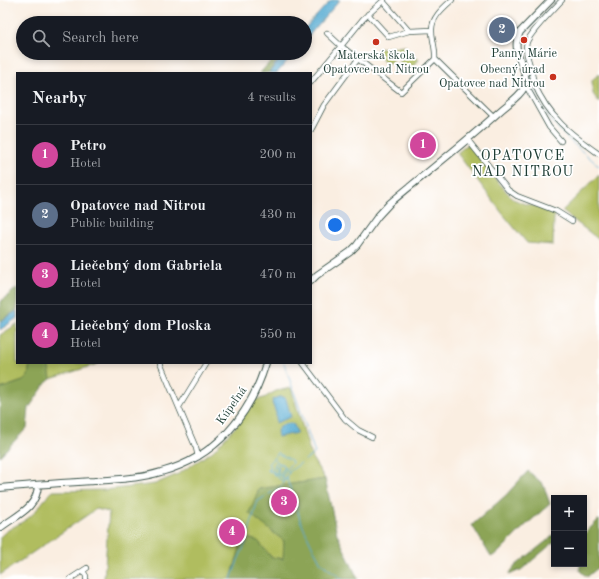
<!DOCTYPE html>
<meta charset="utf-8">
<style>
body{margin:0;font-family:"Old Standard TT",serif;background:#20242c;color:#f1f3f6}
.controls{position:absolute;right:12px;bottom:12px;display:grid;overflow:hidden;border-radius:0px;box-shadow:0 2px 6px #0003}
.controls button{width:36px;height:36px;display:grid;place-items:center;padding:0;border:0;border-bottom:1px solid #363941;background:#171b24;color:#f1f3f6;font:20px sans-serif}
.you{position:absolute;left:335px;top:225px;width:14px;height:14px;margin:-10px;border:3px solid #fff;border-radius:50%;background:#1a73e8;box-shadow:0 0 0 6px #1a73e833}
.badge{display:grid;place-items:center;width:26px;height:26px;border-radius:50%;background:#c8321e;color:#fff;font-size:13px;font-weight:700}
.pin{position:absolute;translate:-50% -50%;border:2px solid #fff;box-shadow:0 1px 4px #0006}
.list{margin:0;padding:0;list-style:none}
h2{display:flex;justify-content:space-between;align-items:center;height:52px;margin:0;padding:0 16px;font-size:17px}
h2 small{font-size:13px;font-weight:400;color:#9ea1a6}
.list li{display:grid;grid-template-columns:26px 1fr auto;gap:12px;align-items:center;box-sizing:border-box;height:60px;padding:0 16px;border-top:1px solid #363941}
.list b{display:block;font-size:15px;white-space:nowrap}
.list p{margin:0;font-size:13px;white-space:nowrap;color:#9ea1a6}
.list em{font-size:13px;font-style:normal;color:#9ea1a6}
.icon{flex:none;width:22px;height:22px;fill:none;stroke:currentColor;stroke-width:2;stroke-linecap:round;stroke-linejoin:round}
.map{position:relative;flex:none;width:599px;height:579px;overflow:hidden}
.search{position:absolute;background:#171b24;box-shadow:0 2px 6px #0003;left:16px;top:16px;width:296px;height:44px;display:flex;align-items:center;gap:10px;box-sizing:border-box;padding:0 14px;border-radius:22px;color:#9ea1a6;font-size:15px}
.panel{position:absolute;background:#171b24;box-shadow:0 2px 6px #0003;left:16px;top:72px;width:296px;height:292px;border-radius:0px}
.map>svg:first-child{display:block}
.green{fill:#b0bd5f;stroke:#687d4a}
.forest{fill:#8ca456;stroke:#567045}
.water{fill:#55aad1;stroke:#3a7482}
.lines{fill:none;stroke-linecap:round;stroke-linejoin:round}
.stream{stroke:#55aad1;stroke-width:1}
.minor-casing{stroke:#40584e;stroke-width:6}
.tertiary-casing{stroke:#40584e;stroke-width:8}
.minor{stroke:#fff;stroke-width:4.5}
.tertiary{stroke:#fff;stroke-width:6}
.poi-dot{fill:#c8321e;stroke:#fff;stroke-width:1.5}
.labels{text-anchor:middle;dominant-baseline:central;stroke-width:3.5;stroke-linejoin:round;paint-order:stroke}
.poi-label{font-size:12px;fill:#1f3d34;stroke:#fff}
.street-label{font-size:12px;fill:#1f3d34;stroke:#fff}
.quarter-label{font-size:14px;letter-spacing:1px;fill:#1f3d34;stroke:#fff}
</style>
<div class="map">
<svg width="599" height="579" viewBox="0 0 599 579">
<rect width="100%" height="100%" fill="#fff"/>
<filter id="ink" filterUnits="userSpaceOnUse"><feTurbulence type="fractalNoise" baseFrequency=".025" numOctaves="2"/><feDisplacementMap in="SourceGraphic" scale="8" xChannelSelector="R" yChannelSelector="G"/><feConvolveMatrix kernelMatrix="1 2 1 2 8 2 1 2 1" color-interpolation-filters="sRGB"/></filter>
<filter id="wash" filterUnits="userSpaceOnUse"><feTurbulence type="fractalNoise" baseFrequency=".012" numOctaves="4" result="noise"/><feDisplacementMap in="SourceGraphic" scale="16" xChannelSelector="R" yChannelSelector="G"/><feGaussianBlur stdDeviation="0.9" result="paint"/><feColorMatrix in="noise" values="0 0 0 0 0 0 0 0 0 0 0 0 0 0 0 0 0 1.4 0 .05"/><feComposite in="paint" operator="in"/></filter>
<g filter="url(#wash)">
<rect width="100%" height="100%" fill="#faeee1"/>
<!-- green -->
<path class="green" d="M406,46L390,63L384,62L376,50L381,48Z
M410,51L419,60L404,74L396,66Z
M599,74V102L593,94L592,80Z
M468,144L493,174V176L513,199L525,204L536,206L557,214L554,217L553,245L527,243L502,213L457,153Z
M599,175V239H598L562,211Z
M17,324V363H30L28,376L23,381L0,389V335Z
M48,363H100L51,379Z
M291,388L312,458L325,479L259,489L249,513L284,541V559L271,557L258,541L243,537L231,579H104L109,512L96,509L0,575V537C7,529 18,525 27,519C38,511 43,499 53,491L106,490L155,484L178,474L213,451L239,423L255,400L264,398L276,391Z"/>
<!-- forest -->
<path class="forest" d="M278,53H284L268,73H260Z
M17,288V310L0,321V302Z
M30,363H48L51,379L46,383L29,408L27,428L0,456V389L23,381L28,376Z
M528,471L543,484L550,504L526,525L498,553L491,557L472,525L506,495Z
M325,479L337,534L358,579H231L243,537L258,541L271,557L283,559L284,541L249,513L259,489Z
M598,520H599V567L587,577L580,571V564H584V534Z
M554,535V542L521,570L509,574L515,566Z"/>
<!-- water -->
<path class="water" d="M331,0H340L305,40V28Z
M285,53H294L277,73H269Z
M17,311V318L0,330V322Z
M279,397H284L286,399L291,417L276,423V413L272,403L273,399Z
M291,423L294,425L297,433L278,437L277,431C280,425 284,424 291,423Z"/>
<g class="lines">
<!-- stream -->
<path class="stream" d="M521,37L557,0
M520,43L531,81
M532,84C542,120 572,142 599,166
M284,363L315,453L305,460
M279,452L268,464L270,466L269,471L273,472L274,475H278V478L282,480L283,482
M279,454L291,460L292,463L287,468L288,473
M274,459L279,463L278,475
M279,463L282,464L285,468L282,470V473
M285,468V473L282,475L283,479L287,480
M269,471L267,470L269,467
M275,474L273,470L276,462
M276,475L277,469L276,465
M287,476L288,483L295,499L300,520L313,548L321,563L342,579
M282,477L280,476V474L284,471
M269,494L280,488L290,471L301,463
M231,579L238,560L246,542L256,506L258,501L266,496"/>
</g>
</g>
<g filter="url(#ink)">
<g class="lines">
<!-- minor casing -->
<g class="minor-casing">
<path id="minor" d="M562,0C554,9 531,31 527,42C524,50 529,61 531,69C532,73 533,79 534,83C548,117 571,134 599,154
M383,1L409,31
M368,14L389,37L409,31L432,30
M327,33L341,46L363,19L384,0
M435,59L494,117
M533,81L525,84L549,127L561,141
M311,82L341,46L401,92L435,59C436,49 432,40 432,31C431,18 443,8 452,0
M311,130L324,105L358,59
M467,139L508,190L517,196L556,211L572,221
M160,363L196,448L198,457
M303,363L345,419L358,430L372,437
M179,407L206,363
M83,571L86,576V579
M70,579L87,568"/>
</g>
<!-- tertiary casing -->
<g class="tertiary-casing">
<path id="tertiary" d="M311,281L317,275L350,252L357,245L378,216L390,203C427,172 465,143 500,111C508,104 520,96 524,88C532,72 508,52 520,32L551,0
M0,488C31,485 63,483 94,481C117,479 139,479 161,472C216,457 250,416 266,363
M0,528C16,515 37,509 38,485"/>
</g>
<!-- minor -->
<use href="#minor" class="minor"/>
<!-- tertiary -->
<use href="#tertiary" class="tertiary"/>
</g>
</g>
<!-- markers -->
<g class="poi-dot">
<circle cx="524" cy="40" r="4"/>
<circle cx="376" cy="42" r="4"/>
<circle cx="553" cy="77" r="4"/>
</g>
<g class="labels">
<!-- poi labels -->
<g class="poi-label">
<text x="524" y="54">Panny Márie</text>
<text x="376" y="56">Materská škola<tspan x="376" dy="14">Opatovce nad Nitrou</tspan></text>
<text x="545" y="70" text-anchor="end">Obecný úrad<tspan x="545" dy="14">Opatovce nad Nitrou</tspan></text>
</g>
<!-- street labels -->
<g class="street-label">
<text transform="translate(232 406) rotate(-55)">Kúpeľná</text>
</g>
<!-- quarter labels -->
<g class="quarter-label">
<text x="523" y="156">OPATOVCE<tspan x="523" dy="16">NAD NITROU</tspan></text>
</g>
</g>
</svg>
<div class="controls">
<button>+</button>
<button>−</button>
</div>
<div class="you"></div>
<div class="pin badge" style="left:423px;top:145px;background:#d1479c">1</div>
<div class="pin badge" style="left:502px;top:30px;background:#5c6f8a">2</div>
<div class="pin badge" style="left:284px;top:502px;background:#d1479c">3</div>
<div class="pin badge" style="left:232px;top:532px;background:#d1479c">4</div>
<div class="search"><svg class="icon" aria-label="search" viewBox="0 0 24 24"><circle cx="10" cy="10" r="6"/><path d="M15 15l6 6"/></svg>Search here</div>
<section class="panel">
<h2>Nearby<small>4 results</small></h2>
<ul class="list">
<li><span class="badge" style="background:#d1479c">1</span><div><b>Petro</b><p>Hotel</p></div><em>200 m</em></li>
<li><span class="badge" style="background:#5c6f8a">2</span><div><b>Opatovce nad Nitrou</b><p>Public building</p></div><em>430 m</em></li>
<li><span class="badge" style="background:#d1479c">3</span><div><b>Liečebný dom Gabriela</b><p>Hotel</p></div><em>470 m</em></li>
<li><span class="badge" style="background:#d1479c">4</span><div><b>Liečebný dom Ploska</b><p>Hotel</p></div><em>550 m</em></li>
</ul>
</section>
</div>
